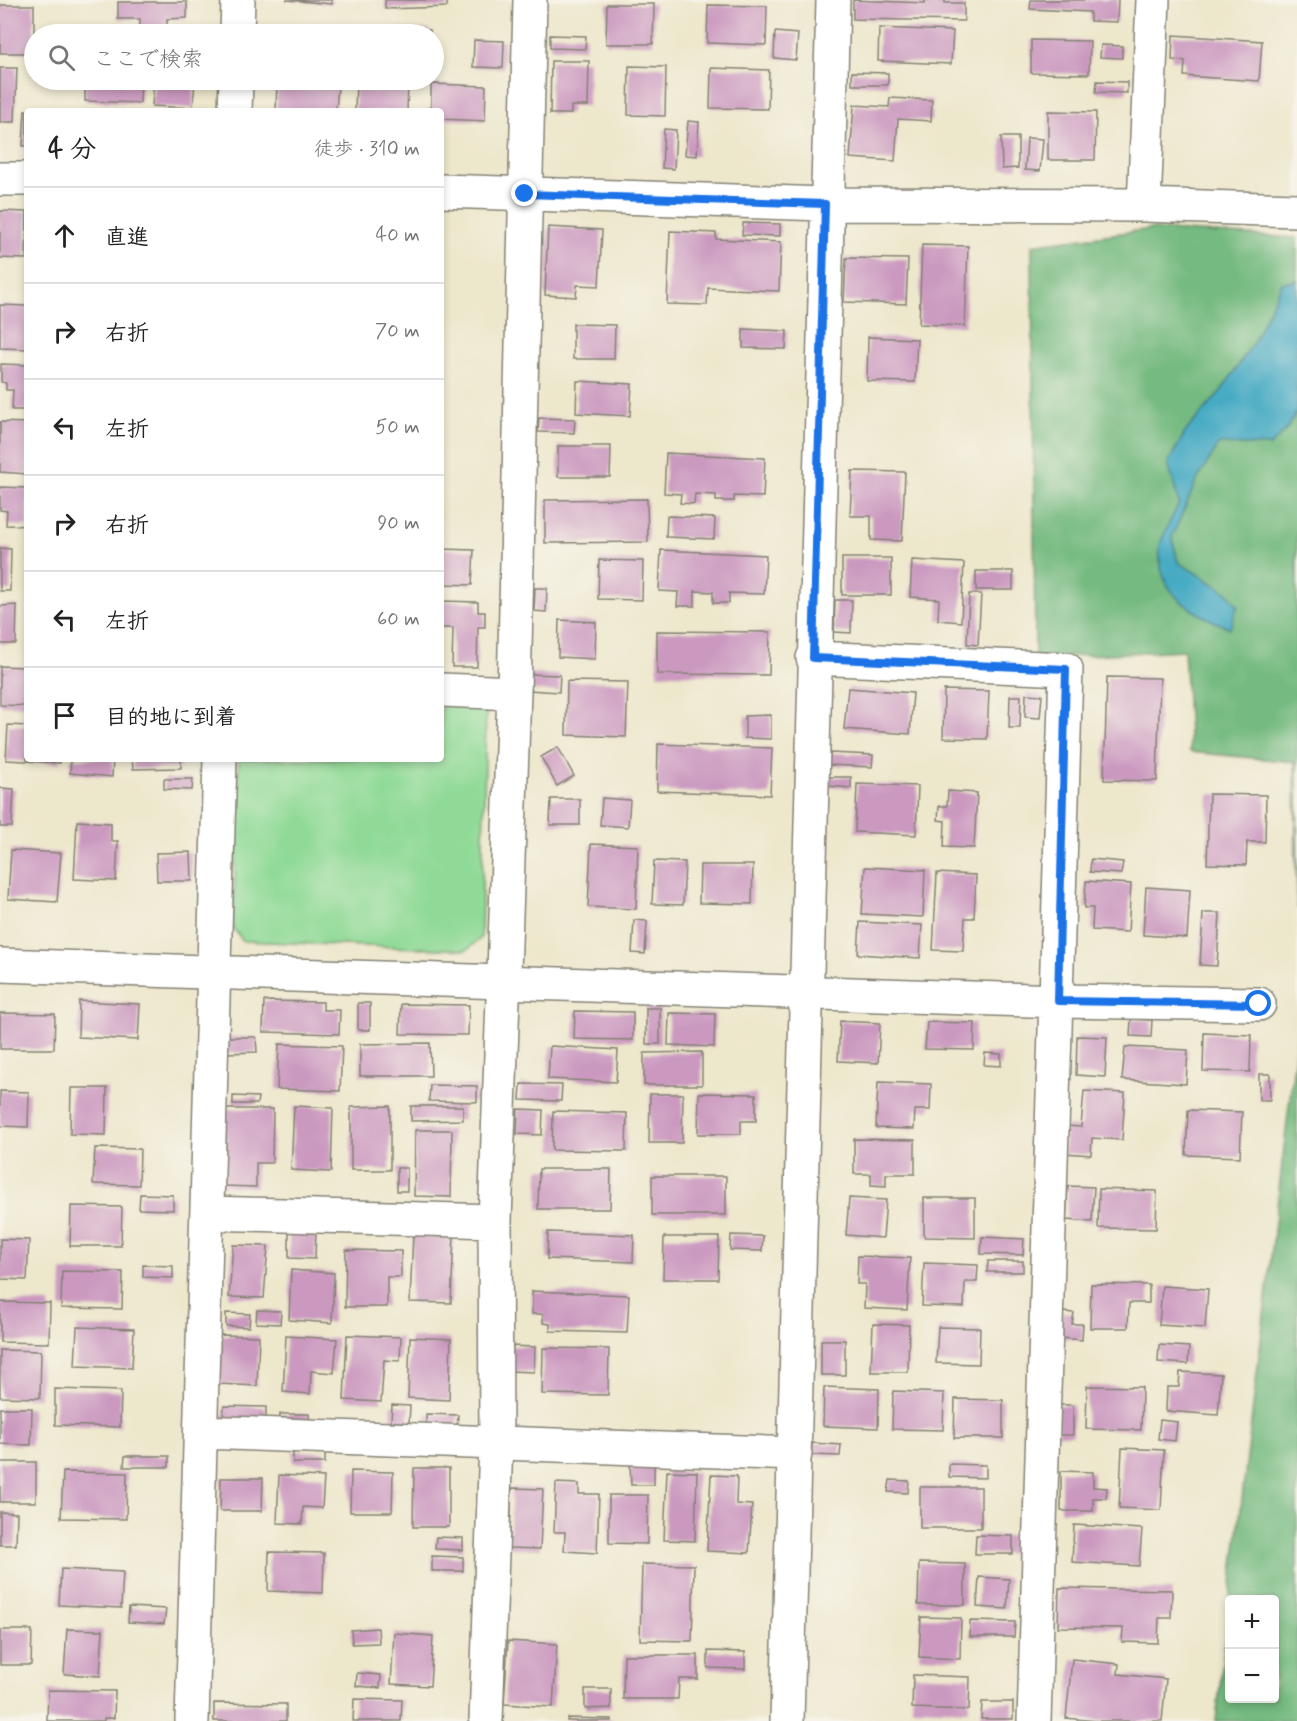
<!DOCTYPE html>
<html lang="ja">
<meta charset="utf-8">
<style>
body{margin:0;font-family:Mynerve,"Klee One",sans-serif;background:#f2f2f2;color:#222}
.controls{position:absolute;right:18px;bottom:18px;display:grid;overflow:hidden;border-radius:6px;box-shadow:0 3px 9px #0003}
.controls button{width:54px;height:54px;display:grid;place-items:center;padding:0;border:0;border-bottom:2px solid #e0e0e0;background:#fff;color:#222;font:30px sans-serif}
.stop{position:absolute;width:18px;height:18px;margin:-14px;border:4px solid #1a73e8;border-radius:50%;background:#fff}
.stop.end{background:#1a73e8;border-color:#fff;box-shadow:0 2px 6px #0008}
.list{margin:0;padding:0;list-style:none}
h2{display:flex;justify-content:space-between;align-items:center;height:78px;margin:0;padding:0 24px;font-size:26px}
h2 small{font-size:20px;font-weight:400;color:#767676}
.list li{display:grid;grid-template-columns:39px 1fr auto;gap:18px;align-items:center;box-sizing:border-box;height:96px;padding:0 24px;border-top:2px solid #e0e0e0}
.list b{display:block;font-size:22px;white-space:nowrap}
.list em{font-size:20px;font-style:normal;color:#767676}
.icon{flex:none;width:33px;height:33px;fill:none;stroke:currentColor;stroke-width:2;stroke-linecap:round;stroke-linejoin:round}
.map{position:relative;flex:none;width:1297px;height:1721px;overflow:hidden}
.search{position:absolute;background:#fff;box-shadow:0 3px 9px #0003;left:24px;top:24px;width:420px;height:66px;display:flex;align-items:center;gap:15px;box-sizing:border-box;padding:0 21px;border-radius:33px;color:#767676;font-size:22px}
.panel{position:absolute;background:#fff;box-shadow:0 3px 9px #0003;left:24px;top:108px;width:420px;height:654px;border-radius:6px}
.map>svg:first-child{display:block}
.green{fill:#90da97;stroke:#567b5a;stroke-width:1.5}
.forest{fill:#74ba80;stroke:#486b4e;stroke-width:1.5}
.water{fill:#43a9c3;stroke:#306270;stroke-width:1.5}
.building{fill:#cb99c0}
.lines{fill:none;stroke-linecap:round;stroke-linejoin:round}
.minor-casing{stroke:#848274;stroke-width:36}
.minor{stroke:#fff;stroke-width:33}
.route{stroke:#1a73e8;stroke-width:8}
</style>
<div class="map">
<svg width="1297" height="1721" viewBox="0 0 1297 1721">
<rect width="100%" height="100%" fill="#f7f3e8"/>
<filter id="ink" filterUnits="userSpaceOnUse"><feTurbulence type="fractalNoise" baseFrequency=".0167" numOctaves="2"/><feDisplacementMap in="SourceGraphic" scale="12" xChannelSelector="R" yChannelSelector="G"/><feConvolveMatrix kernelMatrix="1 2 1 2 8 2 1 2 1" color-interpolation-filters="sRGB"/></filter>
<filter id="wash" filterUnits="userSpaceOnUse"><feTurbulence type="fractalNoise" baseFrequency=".008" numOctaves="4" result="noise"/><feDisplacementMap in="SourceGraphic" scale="24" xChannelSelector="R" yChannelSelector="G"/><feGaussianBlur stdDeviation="1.35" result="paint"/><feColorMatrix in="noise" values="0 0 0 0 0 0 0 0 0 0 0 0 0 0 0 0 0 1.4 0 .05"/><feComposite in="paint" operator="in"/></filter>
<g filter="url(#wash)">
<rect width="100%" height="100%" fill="#ede7cc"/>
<!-- green -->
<path class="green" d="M441,702H473L486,712L481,938L467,950L243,941L233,928L239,759H441Z"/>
<!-- forest -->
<path class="forest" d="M1151,229L1297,238V908L1295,762L1190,752L1184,650L1035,658L1032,245Z
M1297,1039V1721H1216L1229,1606L1230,1698H1274V1600L1230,1599Z"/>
<!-- water -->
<path class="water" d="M1297,280V412L1286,430L1270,446L1219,444L1197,480L1172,537L1178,562L1227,592L1238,605L1230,628C1191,613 1156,594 1160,546C1162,533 1174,516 1179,503L1168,463L1186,431L1222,390L1252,345L1282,283Z"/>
<g id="blocks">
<!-- building -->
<path class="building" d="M286,0H332V4Z
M385,0H447V7L385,9Z
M853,0L925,3V0H945V3H964V21L853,19Z
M1031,0H1118L1117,22L1090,21V12L1030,9Z
M118,2H187V18L167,19V32L140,33V19H118Z
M607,4H654L653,44H606Z
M0,5H34V53H0Z
M708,5L767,6L766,45L707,43Z
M387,28L430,30V34H387Z
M879,28L953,31L951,64L878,61Z
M775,32L798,34L796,60L774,58Z
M550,35L586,36L585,49L550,48Z
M1173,35L1262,41L1259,81L1184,76L1185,61L1172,60Z
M474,40L504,41L503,68L473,67Z
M1031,40L1090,41L1089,74L1031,73Z
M1101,45L1122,46V58L1100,57Z
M551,61H589L588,106H571V114H550Z
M629,66L666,67L665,116L628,115Z
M0,68H17L15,122H0Z
M711,68L769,70L768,109L710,108Z
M852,72L888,73V85H852Z
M85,80H141L140,103L85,101Z
M154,80H195L193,108L152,106Z
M1097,81L1127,82V93L1096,92Z
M277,82L338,85L336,111H276Z
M356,82L408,83L407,111H355Z
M431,84L486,86L485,121L441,119V111H431Z
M890,98L932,100L931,121L898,119L895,161L850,158L854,105L889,107Z
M25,110H27V146H23Z
M1048,111L1096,112L1095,160H1048Z
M688,121L699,122L697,156L685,155Z
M664,129L676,130L674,169L662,168Z
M1001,137H1018V168L1002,169Z
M1027,138L1043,139L1040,171L1025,170Z
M0,211L27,212L26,259L0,258Z
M743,223L780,224V236L742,235Z
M548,227L602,230L599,286L577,285L576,297L545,295Z
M670,231L716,233V239L781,242L779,291L708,288L707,305L667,304Z
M922,245L968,246L965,326L919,324Z
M846,258L908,259L906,304L844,302Z
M0,305L27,306V349L0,348Z
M573,324L615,325L614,359H573Z
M743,329L787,331L786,349L743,348Z
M868,337L917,339L915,382L867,381Z
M1,364L27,365V410H12L13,390H6V383L1,382Z
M577,381L632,384L630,416L576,413Z
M539,418L575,419L574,433L538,432Z
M0,422L27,423V474L0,472Z
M558,446H611L610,477H558Z
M666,453L765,458L763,497L734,496V501H716V495L695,494L694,504L680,503L681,494L664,493Z
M852,471L905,472L902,541L871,540V516H850Z
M0,487L27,488V526L6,525L7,511L0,510Z
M647,499L648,542L545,543V500Z
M667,516L715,518L714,539L666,537Z
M0,548L11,549L10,591H0Z
M441,549L474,550L472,585L441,584Z
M661,550L766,555L764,594L729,593V603H713V592L695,591V606H677L678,592L659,591Z
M842,558H891V595H842Z
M599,560L643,561L642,600L598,599Z
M912,560L964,563L961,622L938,620L939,599L910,597Z
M976,571H1013V590H976Z
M535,588H547L546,612L534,611Z
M969,594H981L978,645L967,644Z
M835,600H852L851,633L834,632Z
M441,601L478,602V612H485V627H478L477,667H452L453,628H441Z
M17,605L16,644H0V606Z
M559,620L596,622L595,659L558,657Z
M657,631L770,632L769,675L657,674Z
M0,666L27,667V706L0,705Z
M529,674L560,675L559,692L528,690Z
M1107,677L1160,678L1157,781L1104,780Z
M567,681L628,682L626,737L566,735Z
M848,688L913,693L910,734L844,729Z
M944,690L989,691L987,739L943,738Z
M1026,694L1042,695L1040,718L1025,717Z
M1010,696H1021L1020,728H1009Z
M771,715V739L745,738V716Z
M8,725L27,726V759H60V763L6,760Z
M658,744L772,748L770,795L657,791Z
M558,747L574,776L557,786L541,757Z
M830,753L873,755L872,767L829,765Z
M71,759H113L112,777L70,773Z
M132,759H181V768L133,769Z
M829,777H851V788L828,786Z
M164,779H193L192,790L164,789Z
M857,784L918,786L916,835L855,832Z
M0,788L14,789L12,827H0Z
M948,791L977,793L974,848L944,847L945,821L938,820L939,806H947Z
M1209,794L1266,795L1265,842H1247L1246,865L1207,864Z
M602,798L630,800L628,827L600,825Z
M551,799H580V825H550Z
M77,821L111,823V841H118L116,881L74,879Z
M591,844L638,846L636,909L588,907Z
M11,850L61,853L57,902L8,899Z
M191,852L192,881H157L156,853Z
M1091,859L1123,862L1121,874L1090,872Z
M654,861L685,862L683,905L652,904Z
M700,865H753L752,904L699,903Z
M865,867L925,870L923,917L862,914Z
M937,873L976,875L974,918H965L963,951L933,950Z
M1086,881L1131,884L1128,932L1092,930L1093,908H1084Z
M1146,887L1190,890L1187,938L1143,935Z
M1203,913H1220L1217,966L1200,965Z
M634,920L647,921L645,954L632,953Z
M860,922L922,925L920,958L858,954Z
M79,1001L140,1004L138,1040L78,1037Z
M264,1001L323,1002V1010H340L339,1034L263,1032Z
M358,1003H370V1030H358Z
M401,1004L469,1005L468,1035L400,1034Z
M646,1008H660V1044H646Z
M575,1011L633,1012V1040L574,1039Z
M0,1013L55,1014L54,1049H0Z
M669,1013L715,1014L714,1047L668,1045Z
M1131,1019L1152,1020L1151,1037L1130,1036Z
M840,1021L880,1023L878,1063L838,1061Z
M927,1022L975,1023L974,1050L925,1049Z
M1204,1033L1251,1035L1250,1072L1203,1071Z
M1077,1036L1107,1037L1105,1077L1076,1075Z
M226,1037H256L257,1052L226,1053Z
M430,1043L431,1076H360V1044Z
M279,1044L342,1046L340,1091L277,1089Z
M550,1046L618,1050L616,1082L548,1079Z
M1125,1047L1188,1050L1186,1084L1122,1080Z
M702,1052V1085H644V1053Z
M985,1053L1001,1054V1066L984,1065Z
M1259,1074H1270V1100H1259Z
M878,1082L931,1084L930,1110H915L914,1129L876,1128Z
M521,1084L562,1085L561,1101L520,1100Z
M430,1085L477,1086V1102L429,1101Z
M71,1088H107L106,1135L70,1134Z
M0,1091L29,1092L28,1127L0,1126Z
M1084,1091L1125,1093L1122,1140L1092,1138L1091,1155L1064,1153L1066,1126L1081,1127Z
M699,1093L756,1094V1121H741V1134H698Z
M650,1094H683L682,1143H649Z
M233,1096L258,1097L257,1104H233Z
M294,1106L333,1108L331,1172L291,1170Z
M390,1106V1170H351V1107Z
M411,1106H463V1120L411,1121Z
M223,1109H273L272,1163H256V1187L222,1186Z
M518,1109L543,1110L542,1135L517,1134Z
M1188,1110L1242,1112L1240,1157L1186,1155Z
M553,1111L627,1113L626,1151L552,1150Z
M415,1130H452L451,1197L414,1196Z
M854,1139L915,1140V1174H886V1186L871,1185V1174H854Z
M95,1148L140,1149L139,1185L93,1184Z
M397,1168H407V1191H397Z
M539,1169H611L610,1209H538Z
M652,1176H726V1215H652Z
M1068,1186L1094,1187L1092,1222L1066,1220Z
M1099,1189L1157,1191L1156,1229L1098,1228Z
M140,1194L173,1195V1210L139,1209Z
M849,1198L886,1200L883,1238L846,1235Z
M924,1198H975V1238L924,1237Z
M71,1206L122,1207L121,1246H70Z
M289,1229L316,1230L315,1259L289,1258Z
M548,1232L634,1235L633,1262L547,1259Z
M413,1234L454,1236L451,1303L410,1302Z
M731,1235L763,1236L762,1251L730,1250Z
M664,1237H719L718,1279H663Z
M982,1237L1024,1239L1023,1255L981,1254Z
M0,1239L29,1240L27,1280L0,1279Z
M233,1245L268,1246L264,1298L229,1297Z
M346,1250L401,1251V1277H387V1307H345Z
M858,1256L910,1258L907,1310L864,1308L865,1284H857Z
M988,1261H1023V1272H987Z
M924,1263L978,1265L977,1282H965L964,1307L922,1306Z
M143,1265L173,1266V1278L143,1277Z
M291,1270L334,1273L332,1323L289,1320Z
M62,1271L123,1272L122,1309L61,1308Z
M1091,1284L1149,1285V1303H1129L1128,1328H1090Z
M1162,1286L1208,1289L1205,1328L1159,1325Z
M532,1291L629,1295L627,1333L550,1331V1324L543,1323V1314H532Z
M0,1302L50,1303L49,1343L0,1342Z
M257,1310L281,1311L280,1324L256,1323Z
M1062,1312L1074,1313L1072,1324H1083L1082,1340L1060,1338Z
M226,1313L250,1314L249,1327L226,1326Z
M873,1324L909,1325L908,1372H871Z
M77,1327L134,1329L132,1368L75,1366Z
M938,1327L980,1328L979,1364L936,1363Z
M220,1335L259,1336L257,1386L219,1384Z
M347,1335L401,1337L400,1361L384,1360L381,1402L344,1400Z
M286,1336L337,1339L334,1373L311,1371L310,1394L283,1392Z
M410,1337L451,1339L449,1400L408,1398Z
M821,1340H845V1375H821Z
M1159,1345L1189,1347L1188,1364L1158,1362Z
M509,1346L535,1347L534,1372L508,1371Z
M543,1348L609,1349L608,1395L542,1394Z
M0,1350L41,1351L40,1398L0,1397Z
M1180,1372L1221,1374L1218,1415L1166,1411L1167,1387H1179Z
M1087,1386L1142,1387L1141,1430L1086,1429Z
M824,1387L879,1389L878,1428L823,1426Z
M55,1389L121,1391L120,1427L55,1425Z
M893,1391L944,1393L943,1430L892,1429Z
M955,1399L1003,1400V1438H954Z
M392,1405L410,1406L409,1423L391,1422Z
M1058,1405H1073V1435H1058Z
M224,1406L266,1407V1421L223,1420Z
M0,1408H32L31,1445L0,1444Z
M280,1414H309L310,1427H279Z
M426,1414L458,1415L457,1429L426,1428Z
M1160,1420L1177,1422L1175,1441L1158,1439Z
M812,1443L841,1445L840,1456L811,1455Z
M1122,1448L1164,1450L1161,1510L1119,1508Z
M293,1451L325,1452V1463H293Z
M125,1456H169V1467H124Z
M0,1462H36V1502H0Z
M630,1462H654V1485H631Z
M949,1464L986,1465V1478L949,1477Z
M414,1468H449V1527H413Z
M351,1471L393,1472L392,1512H350Z
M667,1471L697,1472L695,1541L664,1540Z
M1061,1471L1093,1472V1487L1107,1488L1106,1498H1093V1511H1061Z
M63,1472L127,1473L126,1519L61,1518Z
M279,1475L324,1477L322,1508L303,1507L302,1524L277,1523Z
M711,1475L737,1476L736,1504L752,1505L749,1553L707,1551Z
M221,1478H263L262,1511H220Z
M890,1480L909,1481L908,1493L888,1492Z
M556,1483L579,1484V1494H599L597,1553L564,1551L565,1532H554Z
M920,1487H981V1528H920Z
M512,1488L543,1489L540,1549L509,1548Z
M609,1495H648L647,1544L609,1543Z
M0,1512L17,1513L16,1545H0Z
M1074,1525L1142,1529L1139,1566L1072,1562Z
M976,1535L1013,1536V1554H975Z
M436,1537L463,1538V1550L435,1549Z
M269,1552L324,1553L323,1593L268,1591Z
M432,1556L463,1557V1571H432Z
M919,1563L965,1564V1605H918Z
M642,1564L694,1565L692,1641L640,1640Z
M61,1569L123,1572L121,1608L59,1605Z
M979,1577L1009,1579L1007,1609L977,1607Z
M1059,1588L1172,1590L1171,1618H1159L1158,1643L1122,1642L1123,1628L1058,1627Z
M129,1607L166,1609L164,1624L128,1622Z
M921,1617L961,1618L960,1659L919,1657Z
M970,1621L1015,1622L1014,1637H970Z
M378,1628L379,1643L352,1644L351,1630Z
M67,1629L103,1630L100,1676L64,1674Z
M0,1630H32L31,1665H0Z
M394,1633L433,1636L430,1686L391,1684Z
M508,1641L557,1644L553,1707L504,1704Z
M708,1651L745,1652V1669L708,1668Z
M624,1655H698V1679H679L678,1699H623Z
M1072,1659L1119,1664L1118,1674L1166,1679L1162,1721H1097L1066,1718Z
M357,1673L381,1675L380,1688L356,1686Z
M913,1675L970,1677L969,1710L912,1708Z
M585,1689H611V1708L585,1709Z
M48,1690L115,1691L114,1718H104V1721H47Z
M354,1699L402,1700L401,1721H353Z
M982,1702H1013V1719H981Z
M214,1703L286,1704V1721H214Z
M568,1718L612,1719V1721H567Z"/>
</g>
</g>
<g filter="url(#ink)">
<use href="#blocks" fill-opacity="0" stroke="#848274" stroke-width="1.5"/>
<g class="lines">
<!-- minor casing -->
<g class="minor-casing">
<path id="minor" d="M237,34L238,0
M235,111L236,80
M0,179H27
M441,191L825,204L1144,205L1297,210
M1144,205L1153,0
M813,658L1066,669L1034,1721
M441,690L514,693
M0,965L1058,1001L1259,1004
M207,1213L495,1221
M201,1432L795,1454
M192,1721L220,759
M486,1721L496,1442L495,1221L514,693L530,0
M787,1721L833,0"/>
</g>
<!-- minor -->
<use href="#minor" class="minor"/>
</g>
</g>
<g class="lines" filter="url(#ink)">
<!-- route -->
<path class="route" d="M525,194L825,204L813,658L1066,669L1058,1001L1259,1004"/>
</g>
</svg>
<div class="controls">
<button>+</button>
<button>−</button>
</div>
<div class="stop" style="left:1259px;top:1004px"></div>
<div class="stop end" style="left:525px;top:194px"></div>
<div class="search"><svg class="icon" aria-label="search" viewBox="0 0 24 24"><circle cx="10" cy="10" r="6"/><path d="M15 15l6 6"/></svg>ここで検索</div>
<section class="panel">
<h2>4 分<small>徒歩 · 310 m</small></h2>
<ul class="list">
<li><svg class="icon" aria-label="ahead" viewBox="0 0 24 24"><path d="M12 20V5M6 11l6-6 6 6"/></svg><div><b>直進</b></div><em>40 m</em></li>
<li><svg class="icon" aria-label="right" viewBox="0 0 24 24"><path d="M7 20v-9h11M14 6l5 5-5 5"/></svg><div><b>右折</b></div><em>70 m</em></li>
<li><svg class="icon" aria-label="left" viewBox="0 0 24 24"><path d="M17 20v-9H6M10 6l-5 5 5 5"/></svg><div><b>左折</b></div><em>50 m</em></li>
<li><svg class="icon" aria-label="right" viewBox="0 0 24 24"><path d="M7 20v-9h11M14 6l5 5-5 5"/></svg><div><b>右折</b></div><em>90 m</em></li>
<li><svg class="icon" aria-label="left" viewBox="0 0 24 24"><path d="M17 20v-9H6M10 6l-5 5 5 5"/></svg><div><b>左折</b></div><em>60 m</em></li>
<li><svg class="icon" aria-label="arrive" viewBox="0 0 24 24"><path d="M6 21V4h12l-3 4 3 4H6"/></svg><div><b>目的地に到着</b></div></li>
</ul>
</section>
</div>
